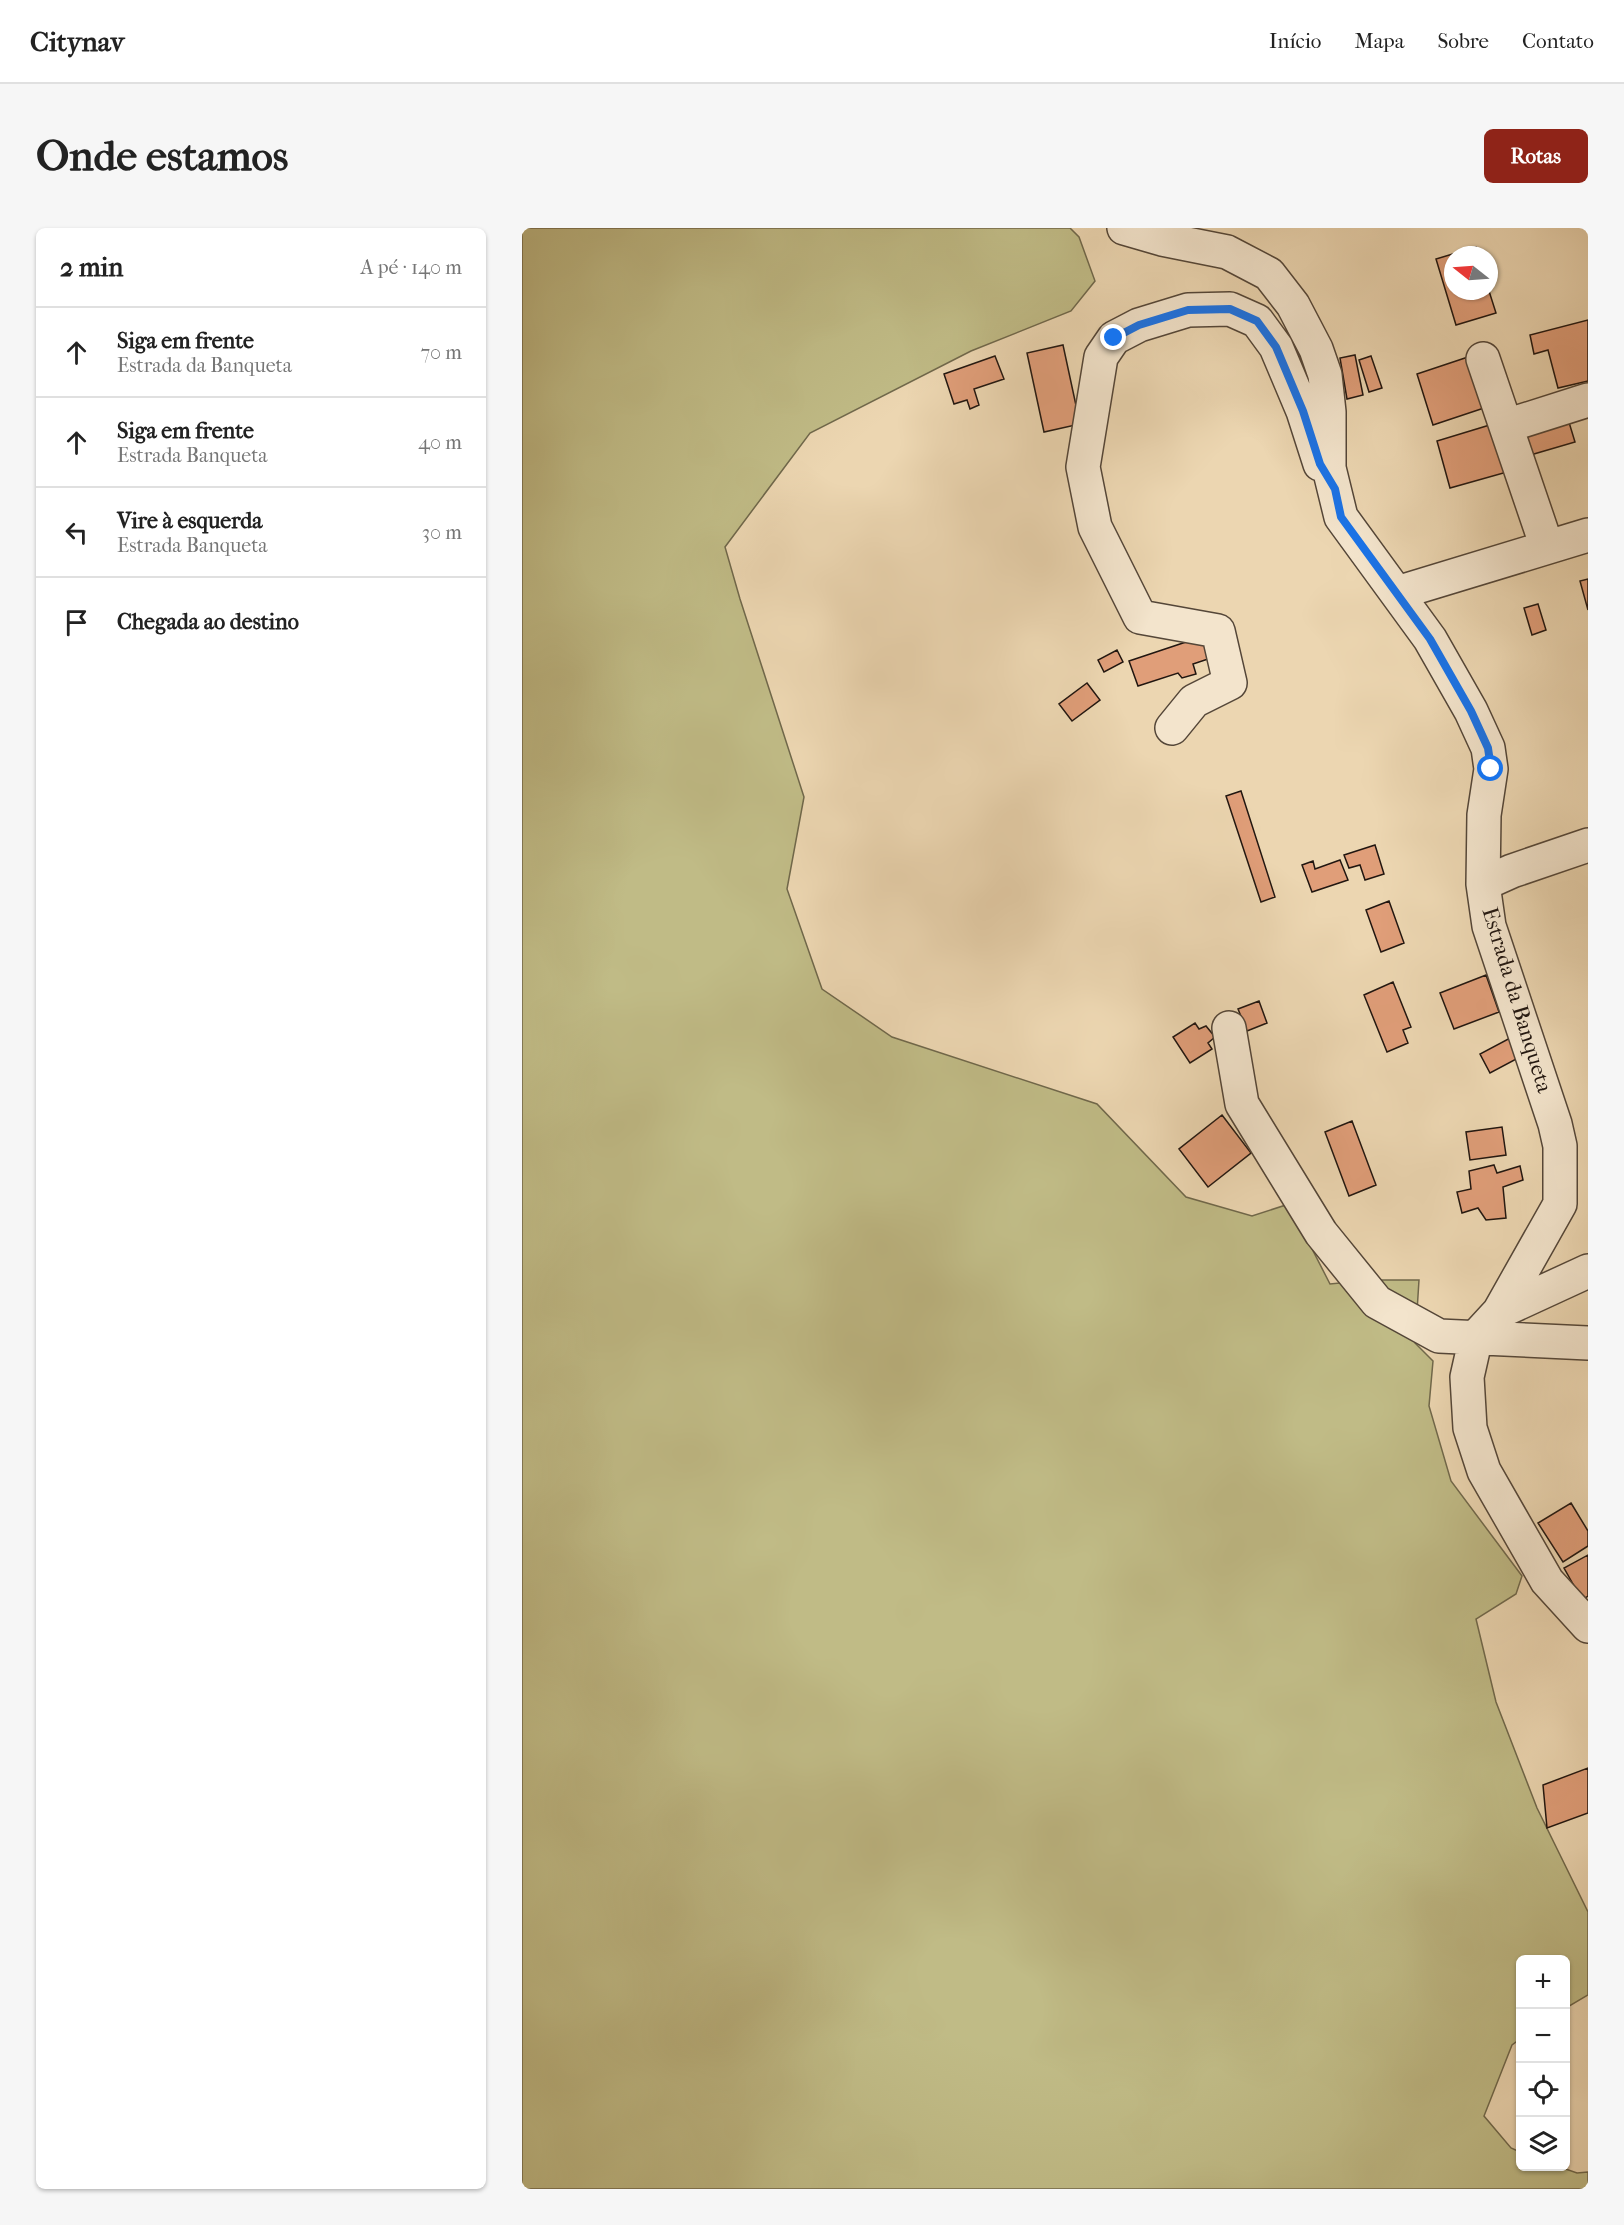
<!DOCTYPE html>
<html lang="pt">
<meta charset="utf-8">
<style>
body{margin:0;font-family:"IM FELL French Canon",serif;background:#f6f6f6;color:#222}
.controls{position:absolute;right:18px;bottom:18px;display:grid;overflow:hidden;border-radius:9px;box-shadow:0 2px 4px #0004}
.controls button{width:54px;height:54px;display:grid;place-items:center;padding:0;border:0;border-bottom:2px solid #e0e0e0;background:#fff;color:#222;font:30px sans-serif}
.compass{position:absolute;left:922px;top:18px;width:54px;height:54px;border-radius:50%;background:#fff;box-shadow:0 2px 4px #0004;rotate:287deg}
.stop{position:absolute;width:18px;height:18px;margin:-14px;border:4px solid #1a73e8;border-radius:50%;background:#fff}
.stop.end{background:#1a73e8;border-color:#fff;box-shadow:0 2px 6px #0008}
.list{margin:0;padding:0;list-style:none}
h2{display:flex;justify-content:space-between;align-items:center;height:78px;margin:0;padding:0 24px;font-size:26px}
h2 small{font-size:20px;font-weight:400;color:#767676}
.list li{display:grid;grid-template-columns:39px 1fr auto;gap:18px;align-items:center;box-sizing:border-box;height:90px;padding:0 24px;border-top:2px solid #e0e0e0}
.list b{display:block;font-size:22px;white-space:nowrap}
.list p{margin:0;font-size:20px;white-space:nowrap;color:#767676}
.list em{font-size:20px;font-style:normal;color:#767676}
.icon{flex:none;width:33px;height:33px;fill:none;stroke:currentColor;stroke-width:2;stroke-linecap:round;stroke-linejoin:round}
.map{position:relative;flex:none;width:1066px;height:1961px;overflow:hidden;border-radius:9px}
header{display:flex;align-items:center;gap:36px;box-sizing:border-box;height:84px;padding:0 30px;background:#fff;border-bottom:2px solid #e0e0e0}
header strong{font-size:28px}
nav{display:flex;gap:33px;margin-inline-start:auto;font-size:21px}
.intro{display:flex;align-items:center;justify-content:space-between;box-sizing:border-box;height:144px;padding:0 36px}
h1{margin:0;font-size:42px}
.button{padding:15px 27px;border-radius:9px;background:#8f2418;color:#fff;font-size:21px;font-weight:700}
main{display:flex;gap:36px;padding:0 36px}
aside{flex:1;background:#fff;border-radius:9px;box-shadow:0 2px 4px #0004}
.map>svg:first-child{display:block}
.green{fill:#c0bb86;stroke:#70684b;stroke-width:1.5}
.building{fill:#e09e79;stroke:#211610;stroke-width:1.5}
.lines{fill:none;stroke-linecap:round;stroke-linejoin:round}
.minor-casing{stroke:#544638;stroke-width:36}
.minor{stroke:#f3e4cc;stroke-width:33}
.route{stroke:#1a73e8;stroke-width:8}
.labels{text-anchor:middle;dominant-baseline:central;stroke-width:5;stroke-linejoin:round;paint-order:stroke}
.street-label{font-size:22px;fill:#211610;stroke:#f3e4cc}
</style>
<header>
<strong>Citynav</strong>
<nav><a>Início</a><a>Mapa</a><a>Sobre</a><a>Contato</a></nav>
</header>
<div class="intro"><h1>Onde estamos</h1><a class="button">Rotas</a></div>
<main>
<aside>
<h2>2 min<small>A pé · 140 m</small></h2>
<ul class="list">
<li><svg class="icon" aria-label="ahead" viewBox="0 0 24 24"><path d="M12 20V5M6 11l6-6 6 6"/></svg><div><b>Siga em frente</b><p>Estrada da Banqueta</p></div><em>70 m</em></li>
<li><svg class="icon" aria-label="ahead" viewBox="0 0 24 24"><path d="M12 20V5M6 11l6-6 6 6"/></svg><div><b>Siga em frente</b><p>Estrada Banqueta</p></div><em>40 m</em></li>
<li><svg class="icon" aria-label="left" viewBox="0 0 24 24"><path d="M17 20v-9H6M10 6l-5 5 5 5"/></svg><div><b>Vire à esquerda</b><p>Estrada Banqueta</p></div><em>30 m</em></li>
<li><svg class="icon" aria-label="arrive" viewBox="0 0 24 24"><path d="M6 21V4h12l-3 4 3 4H6"/></svg><div><b>Chegada ao destino</b></div></li>
</ul>
</aside>
<div class="map">
<svg width="1066" height="1961" viewBox="0 0 1066 1961">
<rect width="100%" height="100%" fill="#ecd6b1"/>
<filter id="stains"><feTurbulence type="fractalNoise" baseFrequency=".00333" numOctaves="4"/><feColorMatrix values="0 0 0 0 .2 0 0 0 0 .09 0 0 0 0 .02 0 0 0 .5 -.17"/></filter>
<radialGradient id="worn" r=".72"><stop offset=".6" stop-color="#630" stop-opacity="0"/><stop offset="1" stop-color="#630" stop-opacity=".3"/></radialGradient>
<!-- green -->
<path class="green" d="M0,0H548L557,9L573,53L549,83L449,123L288,205L203,319L218,371L282,569L265,661L300,761L370,809L575,876L664,969L730,988L767,976L808,1056L848,1052H897L893,1115L911,1133L907,1178L929,1253L1000,1348L994,1366L954,1391L974,1474L1015,1580L1066,1684V1767L1044,1780V1732H999L998,1811L990,1817L962,1888L989,1920L998,1924L999,1938L1038,1939L1055,1945L1066,1944V1961H0Z"/>
<!-- building -->
<path class="building" d="M954,19L956,27H931V63H967L974,85L934,97L914,31Z
M1066,92V153L1036,160L1026,122L1012,126L1008,107Z
M541,117L558,196L522,204L505,125Z
M833,127L841,167L825,171L818,130Z
M473,128L482,151L452,161L457,177L448,181L445,172L432,176L422,146Z
M849,128L860,160L847,164L837,132Z
M946,129L962,180L911,197L895,146Z
M1046,191L1053,214L1005,228L999,204Z
M971,196L985,244L928,260L915,213Z
M1066,351V382L1058,353Z
M1016,376L1024,402L1010,407L1002,380Z
M682,408L689,430L671,436L674,446L660,450L656,445L616,458L607,433Z
M595,422L601,434L582,444L576,432Z
M565,455L578,472L550,493L537,476Z
M719,563L753,669L739,674L704,568Z
M853,617L862,646L843,652L838,637L827,640L822,627Z
M818,632L826,652L790,664L780,637L791,633L793,641Z
M867,673L882,715L859,724L844,682Z
M964,747L977,784L932,801L918,765Z
M871,754L889,799L881,802L886,815L865,824L842,767Z
M737,773L745,795L725,803L716,781Z
M673,795L677,801L684,798L693,809L686,815L690,821L668,835L651,809Z
M990,809L1000,828L968,845L958,826Z
M700,887L729,925L686,959L657,921Z
M830,893L854,957L827,968L803,904Z
M980,899L984,927L948,932L944,904Z
M972,937L975,945L998,938L1001,952L981,959L984,990L964,992L956,980L940,985L935,964L949,961L947,943Z
M1049,1275L1066,1303V1318L1041,1334L1016,1295Z
M1066,1327V1368L1060,1372L1042,1340Z
M1066,1540V1585L1025,1600L1021,1557Z"/>
<g class="lines">
<!-- minor casing -->
<g class="minor-casing">
<path id="minor" d="M602,0L640,11L705,24L747,46L771,77L794,121L803,147L807,184V240L819,289L908,411L949,483L966,520L969,541L962,587L961,656L967,698L1033,896L1038,918V976L977,1084L954,1109L945,1149L948,1200L962,1243L1025,1353L1066,1398
M961,131L1025,319
M984,198L1066,172
M875,365L1066,307
M650,500L672,473L708,455L696,403L618,389L573,299L561,239L579,129L592,110L617,97L666,82L708,81L735,93L754,119L781,183L798,236
M961,656L990,643L1066,617
M707,800L720,876L799,1005L855,1074L917,1108L1066,1115
M977,1084L1066,1043"/>
</g>
<!-- minor -->
<use href="#minor" class="minor"/>
</g>
<g class="lines">
<!-- route -->
<path class="route" d="M592,110L617,97L666,82L708,81L735,93L754,119L781,183L798,236L813,261L819,289L908,411L949,483L966,520L969,541"/>
</g>
<g class="labels">
<!-- street labels -->
<g class="street-label">
<text transform="translate(995 772) rotate(73)">Estrada da Banqueta</text>
</g>
</g>
<rect width="100%" height="100%" filter="url(#stains)"/>
<rect width="100%" height="100%" fill="url(#worn)"/>
</svg>
<div class="controls">
<button>+</button>
<button>−</button>
<button><svg class="icon" aria-label="locate" viewBox="0 0 24 24"><circle cx="12" cy="12" r="6"/><path d="M12 2v4M12 18v4M2 12h4M18 12h4"/></svg></button>
<button><svg class="icon" aria-label="layers" viewBox="0 0 24 24"><path d="M12 4l9 5-9 5-9-5zM3 14l9 5 9-5"/></svg></button>
</div>
<svg class="compass" viewBox="-18 -18 36 36"><path d="M0-13l5 13h-10z" fill="#e53935"/><path d="M0 13l5-13h-10z" fill="#767676"/></svg>
<div class="stop" style="left:969px;top:541px"></div>
<div class="stop end" style="left:592px;top:110px"></div>
</div>
</main>
